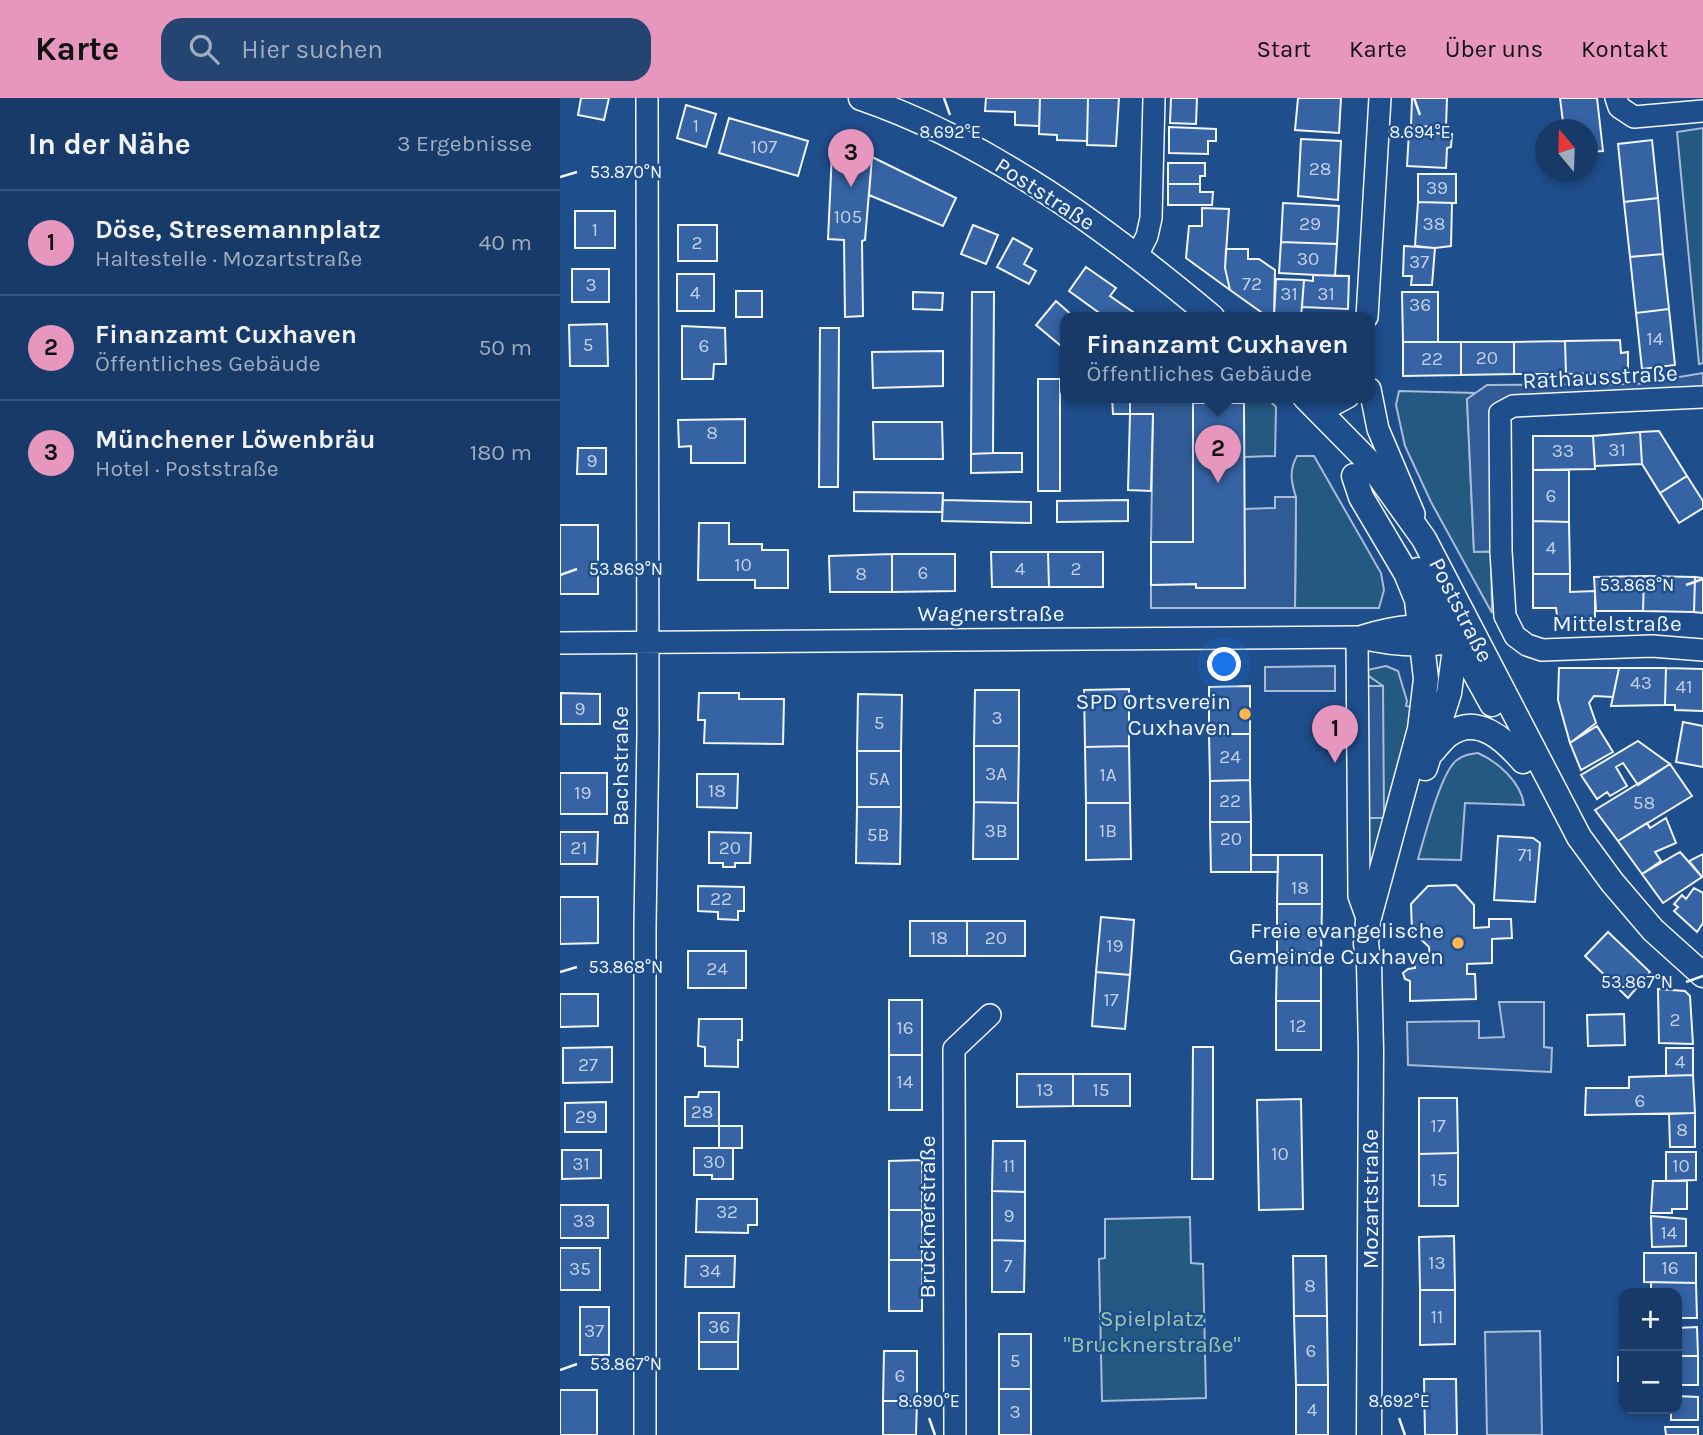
<!DOCTYPE html>
<html lang="de">
<meta charset="utf-8">
<style>
body{margin:0;font-family:Karla,sans-serif;background:#244571;color:#f1f3f6}
.controls{position:absolute;right:21px;bottom:21px;display:grid;overflow:hidden;border-radius:14px;box-shadow:0 4px 10px #0003}
.controls button{width:63px;height:63px;display:grid;place-items:center;padding:0;border:0;border-bottom:2px solid #36547d;background:#173a69;color:#f1f3f6;font:35px sans-serif}
.compass{position:absolute;left:975px;top:21px;width:63px;height:63px;border-radius:50%;background:#173a69;box-shadow:0 4px 10px #0003;rotate:341deg}
.you{position:absolute;left:665px;top:567px;width:24px;height:24px;margin:-18px;border:5px solid #fff;border-radius:50%;background:#1a73e8;box-shadow:0 0 0 10px #1a73e833}
.badge{display:grid;place-items:center;width:46px;height:46px;border-radius:50%;background:#e797bd;color:#111;font-size:23px;font-weight:700}
.pin{position:absolute;translate:-50% -58px;filter:drop-shadow(0 2px 4px #0008)}
.pin::after{content:'';position:absolute;top:37px;width:24px;height:21px;background:inherit;clip-path:polygon(0 0,100% 0,50% 100%)}
.popup{position:absolute;left:500px;top:214px;width:315px;height:91px;box-sizing:border-box;display:grid;place-content:center;border-radius:14px;background:#173a69;filter:drop-shadow(0 2px 5px #0005);font-size:23px;white-space:nowrap;color:#9eadc0}
.popup b{font-size:26px;color:#f1f3f6}
.popup::after{content:'';position:absolute;left:50%;top:100%;margin-left:-14px;border:14px solid transparent;border-top-color:#173a69}
.list{margin:0;padding:0;list-style:none}
h2{display:flex;justify-content:space-between;align-items:center;height:91px;margin:0;padding:0 28px;font-size:30px}
h2 small{font-size:23px;font-weight:400;color:#9eadc0}
.list li{display:grid;grid-template-columns:46px 1fr auto;gap:21px;align-items:center;box-sizing:border-box;height:105px;padding:0 28px;border-top:2px solid #36547d}
.list b{display:block;font-size:26px;white-space:nowrap}
.list p{margin:0;font-size:23px;white-space:nowrap;color:#9eadc0}
.list em{font-size:23px;font-style:normal;color:#9eadc0}
.icon{flex:none;width:38px;height:38px;fill:none;stroke:currentColor;stroke-width:2;stroke-linecap:round;stroke-linejoin:round}
.map{position:relative;flex:none;width:1143px;height:1337px;overflow:hidden}
header{display:flex;align-items:center;gap:42px;box-sizing:border-box;height:98px;padding:0 35px;background:#e797bd;color:#111}
header strong{font-size:33px}
nav{display:flex;gap:38px;margin-inline-start:auto;font-size:24px}
.search{width:490px;height:63px;background:#244571;display:flex;align-items:center;gap:18px;box-sizing:border-box;padding:0 24px;border-radius:21px;color:#9eadc0;font-size:26px}
main{display:flex}
aside{flex:1;background:#173a69}
.map>svg:first-child{display:block}
.green{fill:#245a82;stroke:#a8bbd7;stroke-width:2}
.parking{fill:#305b95;stroke:#a8bbd7;stroke-width:2}
.building{fill:#3563a3;stroke:#f2f6ff;stroke-width:2}
.lines{fill:none;stroke-linecap:round;stroke-linejoin:round}
.minor-casing{stroke:#f2f6ff;stroke-width:24}
.tertiary-casing{stroke:#f2f6ff;stroke-width:27}
.minor{stroke:#1f4e8c;stroke-width:21}
.tertiary{stroke:#1f4e8c;stroke-width:24}
.ticks{fill:none;stroke:#f2f6ff;stroke-width:2.5}
.poi-dot{fill:#ffb74d;stroke:#1f4e8c;stroke-width:2.5}
.labels{text-anchor:middle;dominant-baseline:central;stroke-width:5;stroke-linejoin:round;paint-order:stroke}
.number-label{font-size:19px;fill:#c3d1e8}
.street-label{font-size:23px;fill:#f2f6ff;stroke:#1f4e8c}
.poi-label{font-size:23px;fill:#f2f6ff;stroke:#1f4e8c;text-anchor:end}
.park-label{font-size:23px;fill:#97c8a6;stroke:#1f4e8c}
.ticks-label{font-size:18px;text-anchor:middle;fill:#f2f6ff;stroke:#1f4e8c;stroke-width:5;stroke-linejoin:round;paint-order:stroke}
</style>
<header>
<strong>Karte</strong>
<div class="search"><svg class="icon" aria-label="search" viewBox="0 0 24 24"><circle cx="10" cy="10" r="6"/><path d="M15 15l6 6"/></svg>Hier suchen</div>
<nav><a>Start</a><a>Karte</a><a>Über uns</a><a>Kontakt</a></nav>
</header>
<main>
<aside>
<h2>In der Nähe<small>3 Ergebnisse</small></h2>
<ul class="list">
<li><span class="badge">1</span><div><b>Döse, Stresemannplatz</b><p>Haltestelle · Mozartstraße</p></div><em>40 m</em></li>
<li><span class="badge">2</span><div><b>Finanzamt Cuxhaven</b><p>Öffentliches Gebäude</p></div><em>50 m</em></li>
<li><span class="badge">3</span><div><b>Münchener Löwenbräu</b><p>Hotel · Poststraße</p></div><em>180 m</em></li>
</ul>
</aside>
<div class="map">
<svg width="1143" height="1337" viewBox="0 0 1143 1337">
<rect width="100%" height="100%" fill="#1f4e8c"/>
<!-- green -->
<path class="green" d="M1143,30V265L1139,266L1117,34Z
M839,293L915,295L907,302L914,453L931,454L932,515L871,404L845,348L836,307Z
M633,299H706L716,309L715,358L684,359V305H633Z
M737,358H754L821,475L824,492L819,510H735L736,399C731,384 729,372 737,358Z
M826,568L838,573L847,603L846,608L857,610L807,790L806,720H823V588L806,576L807,572Z
M918,655C938,664 961,684 964,707L905,705L901,762L858,761C864,741 881,673 897,662C903,657 910,656 918,655Z
M630,1119L631,1165L643,1166L646,1300L542,1303L539,1161L545,1160V1121Z"/>
<!-- parking -->
<path class="parking" d="M1143,275V299L940,315L941,453L914,454L907,301L927,287L1077,286Z
M570,299H633V444H591L593,317L570,316Z
M715,399H736L735,510H591V487L636,486L637,490H684V411L715,410Z
M775,568V593H705V569Z
M798,588H823L824,720H799Z
M939,904H984V949L992,950L991,974L848,967L847,924L919,923V940L944,939Z
M980,1233L982,1337H927L925,1234Z"/>
<!-- building -->
<path class="building" d="M21,0H49L44,22L18,17Z
M426,0H480L479,28L455,27V14L425,13Z
M480,0H528L527,43L497,42V37L479,36Z
M528,0H559L556,48L527,47Z
M611,0H637L636,26L610,25Z
M738,0H781L779,35L735,32Z
M852,0H887L886,29L851,28Z
M1000,0H1037L1043,53L1028,54V32H1004Z
M126,7L156,16L146,49L117,40Z
M169,20L248,43L238,78L159,55Z
M609,29L656,31V43H648V56L609,55Z
M849,34L892,36L891,49L887,50L886,70L847,68Z
M741,41L781,43L778,102L738,98Z
M1092,42L1098,100L1064,104L1058,46Z
M272,54L312,59L305,142L302,143L303,218L285,219L284,142L268,141Z
M312,59L396,100L383,128L309,97Z
M608,65H645V78H640V86H608Z
M858,76H896V105L858,104Z
M608,86H640V94H653L652,107H608Z
M1098,100L1103,156L1070,159L1064,104Z
M858,104L892,105L891,148L875,150L855,148Z
M723,105L779,108L777,146L721,144Z
M642,110L669,111L665,170L670,192L626,160L629,128H642Z
M15,113H55V150H15Z
M118,127H157V163H118Z
M413,127L438,137L426,166L401,156Z
M453,140L472,151L464,166L476,173L469,186L437,169Z
M721,144L777,146L775,178L719,175Z
M844,148L875,150L872,187H851L852,178H843Z
M666,151H688V161H699L715,172L714,219H708L670,192L665,170Z
M1103,156L1109,211L1076,215L1070,159Z
M526,169L556,190L550,198L573,214L569,219H534L538,214L509,193Z
M12,171H49V204H12Z
M117,176H154V213H117Z
M753,177L789,178L788,211L742,209L744,182L753,183Z
M716,181L744,182L741,219H714Z
M176,193H202V219H176Z
M353,194L383,195L382,212L353,211Z
M412,194H434L433,355L411,356Z
M842,194H878V244H843Z
M496,203L514,219H506V252L476,227Z
M1109,211L1115,267L1082,271L1076,215Z
M47,226L48,268H10L9,227Z
M122,228L165,230L166,266H154L153,281H122Z
M260,230H279L278,389H259Z
M1060,242L1061,255L1068,254V275L1006,276L1005,243Z
M1005,243L1006,276H954V244Z
M843,244H901V277L843,278Z
M901,244H954V276L901,277Z
M383,253V288L313,290L312,254Z
M478,281H500V393H478Z
M552,299H570V316H553Z
M633,305H684L685,490H636V486L591,487V444H633Z
M570,316H593L591,393L568,392Z
M185,321V365H131V348L119,349L118,322Z
M313,324H382L383,361H314Z
M1099,333L1127,378L1100,395L1082,366L1080,334Z
M1080,334L1082,366L1035,368L1033,338Z
M973,338H1033L1035,371L973,372Z
M18,350H46V376H17Z
M433,355H462V374L411,375V356Z
M973,372H1009V424L973,423Z
M1127,378L1143,403V410L1119,425L1100,395Z
M294,394L383,395L382,414L294,413Z
M383,402L471,404V425L382,423Z
M568,402V423L497,424V403Z
M973,423L1009,424L1010,476H973Z
M139,425H169V446H202V452H228V490H195V482H138Z
M0,427H38V496H0Z
M431,454H488L489,489H432Z
M488,454H543V489H489Z
M332,456V494H270L269,458Z
M332,456H395V493L332,494Z
M973,476H1010V494L1035,493V525H998L996,510H973Z
M1084,478L1135,479L1134,514L1083,513Z
M1084,478L1083,513H1036L1034,479Z
M1135,479L1143,480V515L1134,514Z
M999,570H1059L1053,599L1034,598L1029,605L1036,625L1010,645L998,602Z
M1059,570H1106L1105,607L1051,608Z
M1106,570L1143,571V613L1115,612V607H1105Z
M690,588V636H649V589Z
M569,591V648L525,649L524,592Z
M415,592H459V648H414Z
M1,595L40,596V626H1Z
M139,595H179V601H224L223,646L144,645L145,622H138Z
M298,596L342,597L341,653H297Z
M1123,624L1143,628V669L1116,664Z
M1037,628L1053,654L1021,672L1010,645Z
M649,636H690V682L650,683Z
M1078,643L1110,666L1078,687L1063,665L1056,669L1067,688L1050,698L1047,694L1037,701L1021,677Z
M414,648H459L458,705L414,704Z
M569,648L570,705H526L525,649Z
M297,653H341V709H297Z
M1110,666L1132,698L1058,743L1035,712Z
M0,675H47V716H0Z
M137,676H178L177,710L137,709Z
M690,682L691,724H650V683Z
M414,704L458,705V761H413Z
M526,705H570L571,761L526,762Z
M297,709H341L340,766L296,765Z
M1106,720L1116,745L1095,754L1101,763L1082,776L1058,743L1087,725L1090,730Z
M650,724H691V774H651Z
M0,734H38L37,766H0Z
M149,734L191,735L190,765H175V769H163V765H149Z
M938,738L973,740L980,745L975,804L934,802Z
M1120,754L1142,779L1103,805L1082,776Z
M1143,756V778L1142,779L1129,763Z
M691,757H718V774H691Z
M718,757H762V806H717Z
M896,787L914,807V830L929,829V821H951L952,840L932,841V865L907,866V876H915L916,901L850,903V883L845,881L843,875L848,871L855,870L854,863L870,862L869,849L852,833L851,806L868,788Z
M138,788L184,789V813H178V822L158,821V814L138,813Z
M1134,790L1143,795V825L1137,834L1114,813L1118,809L1114,806L1122,797L1126,801Z
M0,799H38V845L0,846Z
M717,806H762L761,855H717Z
M541,819L574,822L570,877L536,874Z
M350,823H407V858H350Z
M407,823H465V858H407Z
M1048,834L1090,874L1068,900L1025,858Z
M128,853H186V890H128Z
M717,855H761V903H716Z
M536,874L570,877L565,931L532,928Z
M1098,891L1125,893L1130,898L1133,946L1099,945Z
M0,896H38V928L0,929Z
M329,902H362V957H329Z
M716,903H761V952H716Z
M1064,916L1065,947L1028,948L1027,917Z
M139,921H182V942H178V969L145,968V949L138,948Z
M52,949V984L3,985V950Z
M633,949H653V1081H632Z
M1106,950H1133V977L1106,978Z
M329,957H362V1012H329Z
M457,976H513V1008L457,1009Z
M513,976H570V1008H513Z
M1133,977L1135,1015L1025,1017L1026,990H1069V979Z
M139,994H159V1028H125V999H138Z
M859,1000H897L898,1055L859,1056Z
M741,1001L743,1111L699,1112L697,1002Z
M46,1004V1034H5V1005Z
M1135,1015V1049H1110L1109,1016Z
M159,1028H182V1050H159Z
M433,1043H465V1094L432,1093Z
M134,1050H173V1081H152V1077H134Z
M2,1052H41V1080L2,1081Z
M1106,1054H1136V1082L1106,1083Z
M898,1055V1108H859V1056Z
M362,1062V1112H329V1063Z
M1093,1083H1127V1111H1112V1115H1091Z
M432,1093L465,1094V1143L432,1142Z
M137,1101H197V1127H188V1135L136,1134Z
M0,1107H48V1140H0Z
M329,1112H362V1162H329Z
M1091,1118L1126,1121V1148L1092,1149Z
M894,1138L895,1192H860L859,1139Z
M432,1142L465,1143L464,1194H432Z
M0,1150H40V1192H0Z
M1084,1155H1136V1185L1084,1184Z
M126,1158H175L174,1189H125Z
M733,1158H766L767,1218H734Z
M329,1162H362V1213H329Z
M1091,1184L1136,1185L1137,1220H1117V1195H1091Z
M860,1192H895V1246L860,1247Z
M20,1209H49V1257H20Z
M139,1215H179L178,1244H139Z
M734,1218H767L768,1287H736Z
M1137,1229L1138,1258H1117V1230Z
M439,1236H471V1291H439Z
M139,1244H178V1271H139Z
M324,1253H357V1303H323Z
M1117,1258H1138V1287H1117Z
M1058,1259H1064V1283H1058Z
M864,1281H896L897,1337H865Z
M736,1287H768V1337H736Z
M439,1291H471V1337H439Z
M0,1292H37V1337H0Z
M1117,1298L1138,1299V1322H1111V1311H1117Z
M323,1303H357L356,1337H323Z
M1105,1329H1138V1337H1106Z"/>
<g class="lines">
<!-- minor casing -->
<g class="minor-casing">
<path id="minor" d="M1056,0L1059,9L1074,19L1143,13
M577,158L587,138L591,120L594,0
M807,219L820,0
M810,291L818,331L854,416
M1143,299L953,308L940,315L941,453L945,518L955,538L967,547L982,552L1092,548L1143,552
M760,314L788,299
M803,538C830,529 875,522 902,532
M797,539L799,798L808,823
M0,545L797,539C834,548 873,551 910,540
M85,1337V829L88,635L87,0
M395,1337L394,951L430,917"/>
</g>
<!-- tertiary casing -->
<g class="tertiary-casing">
<path id="tertiary" d="M301,0C430,44 548,132 652,219
M745,299L808,363L864,441L1019,739L1052,784L1093,832L1143,877
M794,378L801,399L846,475L857,502L866,581L860,631L808,823L806,846L809,866L811,952L809,1337
M858,472L932,606
M873,653C878,647 883,641 888,637C917,615 945,642 963,663
M865,670L889,595L896,544"/>
</g>
<!-- minor -->
<use href="#minor" class="minor"/>
<!-- tertiary -->
<use href="#tertiary" class="tertiary"/>
</g>
<!-- ticks -->
<path class="ticks" d="M384,0L390,17M854,0L860,17M0,79L17,74M0,477L17,471M1126,487L1143,481M0,874L17,869M1126,884L1143,878M0,1272L17,1266M369,1320L375,1337M839,1320L845,1337"/>
<!-- markers -->
<g class="poi-dot">
<circle cx="685" cy="616" r="7"/>
<circle cx="898" cy="845" r="7"/>
</g>
<g class="labels">
<!-- number labels -->
<g class="number-label">
<text x="136" y="28">1</text>
<text x="204" y="49">107</text>
<text x="760" y="71">28</text>
<text x="877" y="90">39</text>
<text x="288" y="119">105</text>
<text x="750" y="126">29</text>
<text x="874" y="126">38</text>
<text x="35" y="132">1</text>
<text x="137" y="145">2</text>
<text x="748" y="161">30</text>
<text x="859" y="164">37</text>
<text x="692" y="186">72</text>
<text x="31" y="187">3</text>
<text x="135" y="195">4</text>
<text x="729" y="196">31</text>
<text x="766" y="196">31</text>
<text x="860" y="207">36</text>
<text x="1095" y="241">14</text>
<text x="28" y="247">5</text>
<text x="144" y="248">6</text>
<text x="927" y="260">20</text>
<text x="872" y="261">22</text>
<text x="152" y="335">8</text>
<text x="1057" y="352">31</text>
<text x="1003" y="353">33</text>
<text x="32" y="363">9</text>
<text x="991" y="398">6</text>
<text x="991" y="450">4</text>
<text x="183" y="467">10</text>
<text x="460" y="471">4</text>
<text x="516" y="471">2</text>
<text x="363" y="475">6</text>
<text x="301" y="476">8</text>
<text x="1081" y="585">43</text>
<text x="1124" y="589">41</text>
<text x="20" y="611">9</text>
<text x="437" y="620">3</text>
<text x="319" y="625">5</text>
<text x="670" y="659">24</text>
<text x="436" y="676">3A</text>
<text x="548" y="677">1A</text>
<text x="319" y="681">5A</text>
<text x="157" y="693">18</text>
<text x="23" y="695">19</text>
<text x="670" y="703">22</text>
<text x="1084" y="705">58</text>
<text x="436" y="733">3B</text>
<text x="548" y="733">1B</text>
<text x="318" y="737">5B</text>
<text x="671" y="741">20</text>
<text x="19" y="750">21</text>
<text x="170" y="750">20</text>
<text x="965" y="757">71</text>
<text x="740" y="790">18</text>
<text x="161" y="801">22</text>
<text x="379" y="840">18</text>
<text x="436" y="840">20</text>
<text x="555" y="848">19</text>
<text x="157" y="871">24</text>
<text x="551" y="902">17</text>
<text x="1115" y="922">2</text>
<text x="738" y="928">12</text>
<text x="345" y="930">16</text>
<text x="1120" y="964">4</text>
<text x="28" y="967">27</text>
<text x="345" y="984">14</text>
<text x="485" y="992">13</text>
<text x="541" y="992">15</text>
<text x="1080" y="1003">6</text>
<text x="142" y="1014">28</text>
<text x="26" y="1019">29</text>
<text x="878" y="1028">17</text>
<text x="1122" y="1032">8</text>
<text x="720" y="1056">10</text>
<text x="154" y="1064">30</text>
<text x="21" y="1066">31</text>
<text x="449" y="1068">11</text>
<text x="1121" y="1068">10</text>
<text x="879" y="1082">15</text>
<text x="167" y="1114">32</text>
<text x="449" y="1118">9</text>
<text x="24" y="1123">33</text>
<text x="1109" y="1135">14</text>
<text x="877" y="1165">13</text>
<text x="448" y="1168">7</text>
<text x="1110" y="1170">16</text>
<text x="20" y="1171">35</text>
<text x="150" y="1173">34</text>
<text x="750" y="1188">8</text>
<text x="877" y="1219">11</text>
<text x="159" y="1229">36</text>
<text x="34" y="1233">37</text>
<text x="751" y="1253">6</text>
<text x="455" y="1263">5</text>
<text x="340" y="1278">6</text>
<text x="752" y="1312">4</text>
<text x="455" y="1314">3</text>
</g>
<!-- street labels -->
<g class="street-label">
<text transform="translate(485 96) rotate(33)">Poststraße</text>
<text transform="translate(1040 279) rotate(-3)">Rathausstraße</text>
<text transform="translate(901 512) rotate(63)">Poststraße</text>
<text x="431" y="515">Wagnerstraße</text>
<text x="1057" y="525">Mittelstraße</text>
<text transform="translate(60 668) rotate(-90)">Bachstraße</text>
<text transform="translate(810 1101) rotate(-90)">Mozartstraße</text>
<text transform="translate(367 1119) rotate(-90)">Brucknerstraße</text>
</g>
<!-- poi labels -->
<g class="poi-label">
<text x="671" y="603">SPD Ortsverein<tspan x="671" dy="26">Cuxhaven</tspan></text>
<text x="884" y="832">Freie evangelische<tspan x="884" dy="26">Gemeinde Cuxhaven</tspan></text>
</g>
<!-- park labels -->
<g class="park-label">
<text x="592" y="1220">Spielplatz<tspan x="592" dy="26">"Brucknerstraße"</tspan></text>
</g>
</g>
<g class="ticks-label">
<text x="390" y="40">8.692°E</text>
<text x="860" y="40">8.694°E</text>
<text x="66" y="80">53.870°N</text>
<text x="66" y="477">53.869°N</text>
<text x="1077" y="493">53.868°N</text>
<text x="66" y="875">53.868°N</text>
<text x="1077" y="890">53.867°N</text>
<text x="66" y="1272">53.867°N</text>
<text x="369" y="1309">8.690°E</text>
<text x="839" y="1309">8.692°E</text>
</g>
</svg>
<div class="controls">
<button>+</button>
<button>−</button>
</div>
<svg class="compass" viewBox="-18 -18 36 36"><path d="M0-13l5 13h-10z" fill="#e53935"/><path d="M0 13l5-13h-10z" fill="#9eadc0"/></svg>
<div class="you"></div>
<div class="pin badge" style="left:775px;top:665px">1</div>
<div class="pin badge" style="left:658px;top:385px">2</div>
<div class="popup"><b>Finanzamt Cuxhaven</b>Öffentliches Gebäude</div>
<div class="pin badge" style="left:291px;top:89px">3</div>
</div>
</main>
